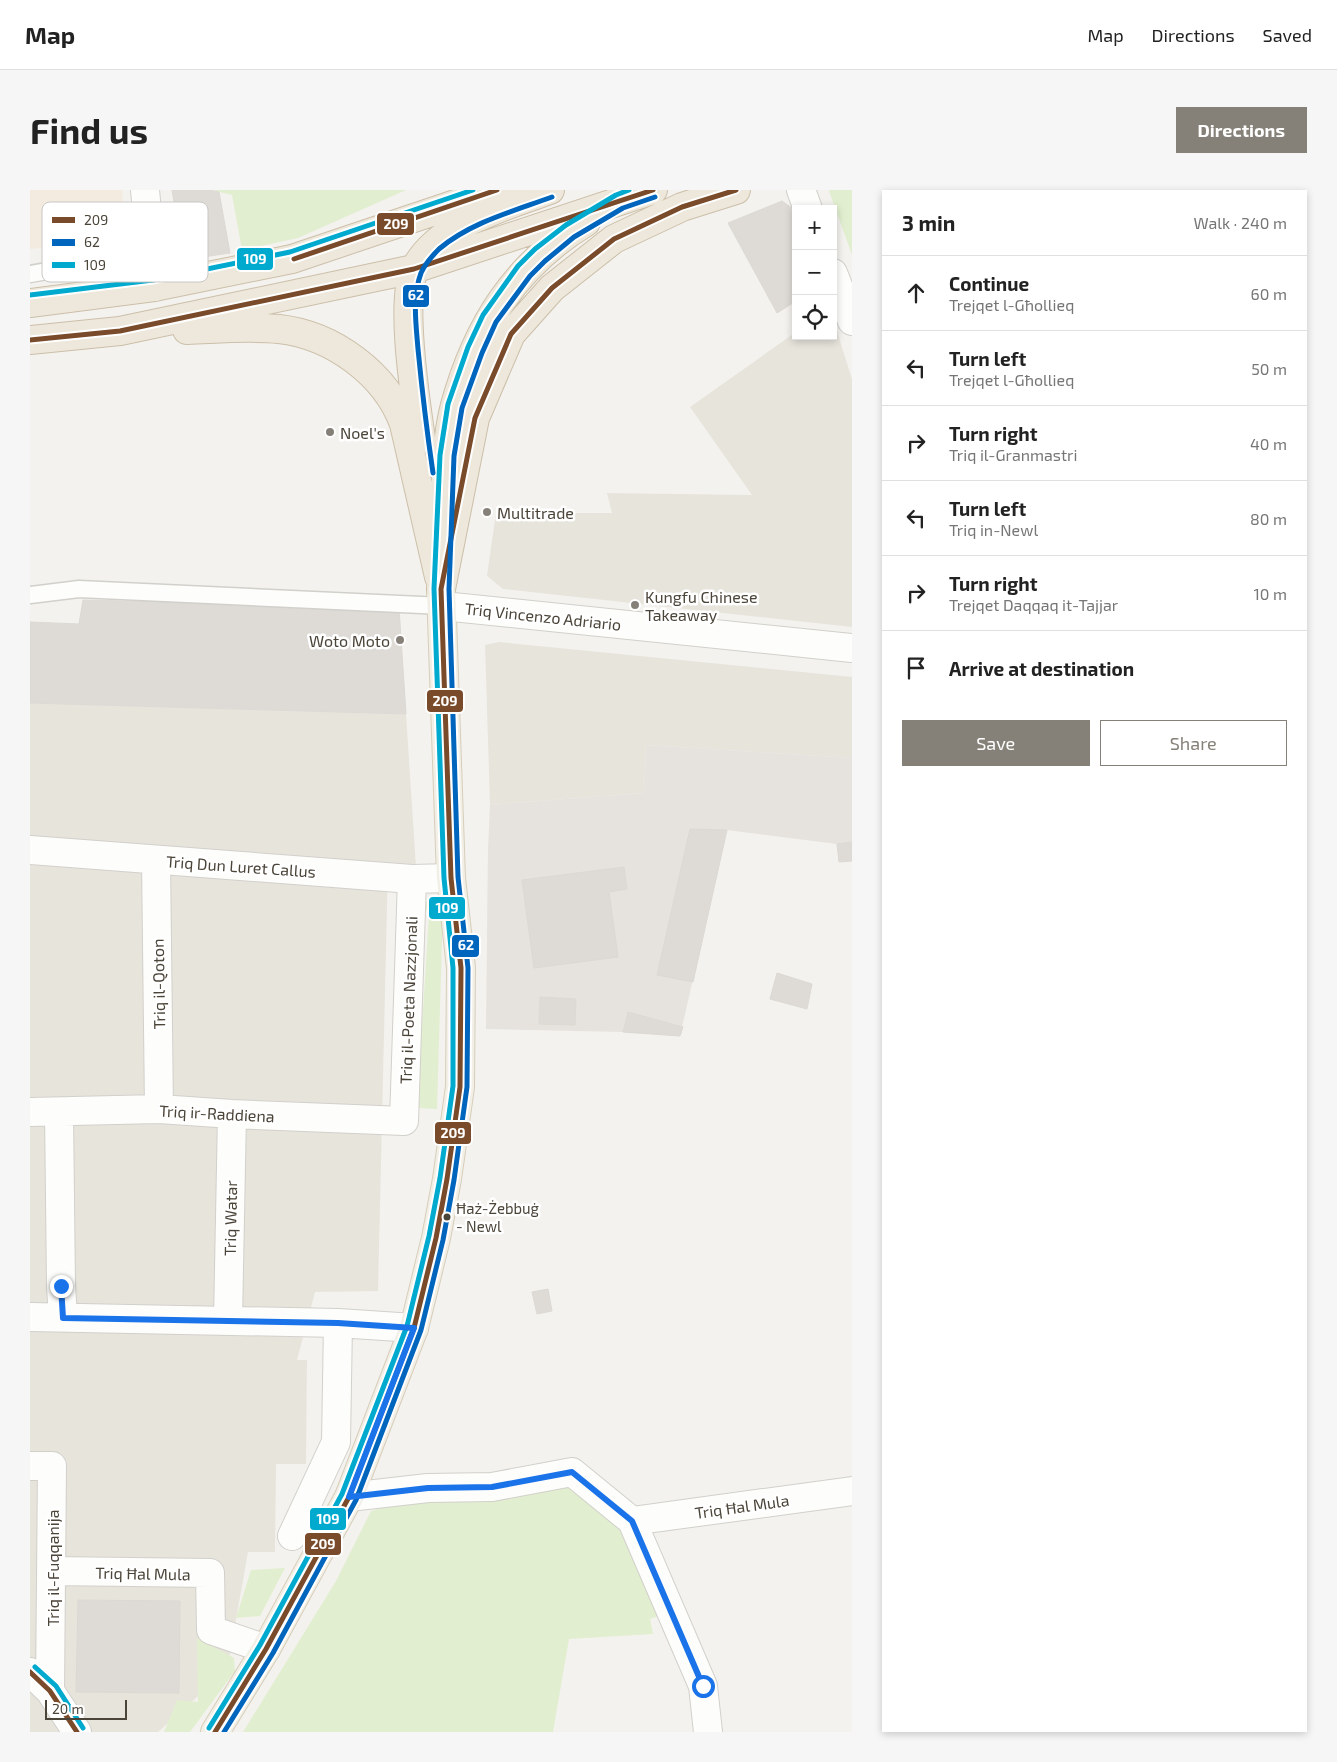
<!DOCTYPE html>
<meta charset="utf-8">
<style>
body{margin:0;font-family:"Exo 2",sans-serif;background:#f6f6f6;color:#222}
.controls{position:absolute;right:15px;top:15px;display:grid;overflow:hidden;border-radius:0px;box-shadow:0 2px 8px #0003}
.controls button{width:45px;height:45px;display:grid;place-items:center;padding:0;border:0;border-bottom:1px solid #e0e0e0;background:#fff;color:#222;font:25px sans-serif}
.scale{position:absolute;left:15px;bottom:12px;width:82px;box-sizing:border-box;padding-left:5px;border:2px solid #4b4439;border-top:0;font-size:14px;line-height:18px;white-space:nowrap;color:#4b4439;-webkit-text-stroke:4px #fff;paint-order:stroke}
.stop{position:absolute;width:15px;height:15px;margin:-11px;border:4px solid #1a73e8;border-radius:50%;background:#fff}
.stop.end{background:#1a73e8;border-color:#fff;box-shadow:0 1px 5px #0008}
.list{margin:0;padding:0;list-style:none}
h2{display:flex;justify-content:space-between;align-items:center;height:65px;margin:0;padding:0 20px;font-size:21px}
h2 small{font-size:16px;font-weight:400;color:#767676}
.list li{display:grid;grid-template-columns:32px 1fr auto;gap:15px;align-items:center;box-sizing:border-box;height:75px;padding:0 20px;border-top:1px solid #e0e0e0}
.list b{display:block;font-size:19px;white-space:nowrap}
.list p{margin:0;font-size:16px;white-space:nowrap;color:#767676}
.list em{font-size:16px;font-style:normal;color:#767676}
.actions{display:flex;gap:10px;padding:15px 20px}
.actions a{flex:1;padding:11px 0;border:1px solid #868178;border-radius:0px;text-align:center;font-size:18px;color:#868178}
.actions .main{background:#868178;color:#fff}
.icon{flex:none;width:28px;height:28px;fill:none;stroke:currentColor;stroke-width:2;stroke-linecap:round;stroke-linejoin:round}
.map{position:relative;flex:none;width:822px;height:1542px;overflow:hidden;border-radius:0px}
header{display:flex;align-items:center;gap:30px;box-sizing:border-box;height:70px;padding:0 25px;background:#fff;border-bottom:1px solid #e0e0e0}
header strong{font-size:24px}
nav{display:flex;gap:28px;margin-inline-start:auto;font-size:18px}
.intro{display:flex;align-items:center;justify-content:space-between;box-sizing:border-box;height:120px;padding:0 30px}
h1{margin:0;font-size:35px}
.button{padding:12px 22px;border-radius:0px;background:#868178;color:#fff;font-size:18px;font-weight:700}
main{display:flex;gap:30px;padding:0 30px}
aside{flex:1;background:#fff;border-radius:0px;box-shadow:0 2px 8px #0003}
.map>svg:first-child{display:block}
.residential{fill:#e7e4dc}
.commercial{fill:#f3ebdf}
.industrial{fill:#e6e2de}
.green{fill:#e1eecf}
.building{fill:#dedbd6;stroke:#dcd9d4}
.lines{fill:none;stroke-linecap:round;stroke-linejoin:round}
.lane-casing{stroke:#d2d0cb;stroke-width:19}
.street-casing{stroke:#d2d0cb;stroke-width:30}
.primary-casing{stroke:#d6cebb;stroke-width:30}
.highway-casing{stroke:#ccbfa9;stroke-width:30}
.lane{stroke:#fdfdfc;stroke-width:16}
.street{stroke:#fdfdfc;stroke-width:28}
.primary{stroke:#f2efe6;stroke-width:28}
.highway{stroke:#ede8db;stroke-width:28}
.bus-1-casing{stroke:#fff;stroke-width:9}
.bus-2-casing{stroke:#fff;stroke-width:9}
.bus-3-casing{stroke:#fff;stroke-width:9}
.bus-1{stroke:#7a4b2a;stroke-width:5}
.bus-2{stroke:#0065bd;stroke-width:5}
.bus-3{stroke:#00a9ce;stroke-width:5}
.route{stroke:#1a73e8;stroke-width:6}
.poi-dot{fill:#868178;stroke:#fff;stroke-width:2}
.bus-dot{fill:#4b4439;stroke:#fff;stroke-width:2}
.labels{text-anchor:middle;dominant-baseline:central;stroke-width:5;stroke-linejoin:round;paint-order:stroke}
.bus-label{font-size:15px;fill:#4b4439;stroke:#fff;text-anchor:start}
.poi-label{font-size:16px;fill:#4b4439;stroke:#fff;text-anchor:start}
.street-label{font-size:16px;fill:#4b4439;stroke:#fff}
.key{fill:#fff;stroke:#c9c7c4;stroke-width:1}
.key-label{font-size:14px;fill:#4b4439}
.line-badge{stroke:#fff;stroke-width:2}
.badge-label{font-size:14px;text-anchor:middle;font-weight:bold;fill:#fff}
</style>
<header>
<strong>Map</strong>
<nav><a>Map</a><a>Directions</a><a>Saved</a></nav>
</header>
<div class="intro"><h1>Find us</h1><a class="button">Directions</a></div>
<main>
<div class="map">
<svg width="822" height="1542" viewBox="0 0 822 1542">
<rect width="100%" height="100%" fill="#f4f2ee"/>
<!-- residential -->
<path class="residential" d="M803,129L822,189V437L473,399L457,386L466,323H582L577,303L722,305L660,217L766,142V146H803Z
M469,452L822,487V568L616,555L614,603L460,615L455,455Z
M0,513L376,524L386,677L358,673L348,1101L285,1102L267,1170H277L276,1274H246L245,1362H218L197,1480L128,1542H0Z"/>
<!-- commercial -->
<path class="commercial" d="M0,0H92L96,52H67L0,59Z"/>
<!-- industrial -->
<path class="industrial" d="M616,555L822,568V652L807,654L697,640L650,846L593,842L456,839L458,659L460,615L614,603Z"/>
<!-- green -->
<path class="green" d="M182,0H376L268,48L212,60L202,5Z
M800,0H822V65L799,1Z
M407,706L413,715L407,919L387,918L399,724L394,716L397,710Z
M523,1292L546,1297L594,1341L637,1423L620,1429L623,1444L539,1449L523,1542H213L306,1391L341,1321L400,1304Z
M255,1378L230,1426L206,1428L221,1380Z
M167,1448L204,1468L205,1481L160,1542H134L147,1510L168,1512Z"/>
<!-- building -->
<path class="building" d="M142,0H179L189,2L200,63L153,70Z
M752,11L766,21V111L747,123L698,33Z
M53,410L369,418L376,524L0,513V432L49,434Z
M660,639L697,640L663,792L627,785Z
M822,652V671L809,672L807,654Z
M594,677L597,699L579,702L588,767L504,778L492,690Z
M747,783L782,794L777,819L740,809Z
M510,807L546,809L545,835L509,834Z
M598,822L653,837L650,846L593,842Z
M518,1099L522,1121L507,1124L502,1102Z
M48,1410L150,1411L149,1503L46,1502Z"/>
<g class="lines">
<!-- lane casing -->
<g class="lane-casing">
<path id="lane" d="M0,84L121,63
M0,405L49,399L413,416"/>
</g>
<!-- street casing -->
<g class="street-casing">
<path id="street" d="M115,0L124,97
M771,0L778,19
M803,83L822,131
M413,416L822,458
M0,660L382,689L421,688
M126,670L129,919
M0,922L129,919L202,924L374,931L382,689
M29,922L31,1096L33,1127
M0,1127L308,1133L384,1138
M198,1131L202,924
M0,1276H22L20,1501
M319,1307L398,1298L462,1297L542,1282L602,1331L673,1496L678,1542
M602,1331L822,1301
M262,1346L306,1252L308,1133
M22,1381L180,1383L181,1440L236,1459
M0,1482L20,1501L47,1542"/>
</g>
<!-- primary casing -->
<g class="primary-casing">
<path id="primary" d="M185,1542L236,1459L319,1307L384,1138L406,1048L417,989L430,897L431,778L421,688L411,399"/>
</g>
<!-- highway casing -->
<g class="highway-casing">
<path id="highway" d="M0,113L124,97L262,69L467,0
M157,140C187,139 219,136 249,139C303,145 356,184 374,234L409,387
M0,150L90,141L384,79L623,0
M391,249C386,213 369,109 385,79C407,34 477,16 520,0
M415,310C416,278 417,246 425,215C447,136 485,75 556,32
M411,399L445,228L481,144L522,98L584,49L652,17L706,0"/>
</g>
<!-- lane -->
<use href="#lane" class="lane"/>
<!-- street -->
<use href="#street" class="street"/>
<!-- primary -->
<use href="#primary" class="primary"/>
<!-- highway -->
<use href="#highway" class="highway"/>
<!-- bus-1 casing -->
<g class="bus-1-casing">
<path id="bus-1" d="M264,69L467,0
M0,150L90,141L384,79L623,0
M0,1482L20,1501L47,1542
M185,1542L236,1459L319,1307L384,1138L406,1048L417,989L430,897L431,778L421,688L411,399L445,228L481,144L522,98L584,49L652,17L706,0"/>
</g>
<!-- bus-2 casing -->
<g class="bus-2-casing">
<path id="bus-2" d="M403,283C397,242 392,200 388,159C386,134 382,107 391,83C395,74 402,66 409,59C441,32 484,21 522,7
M194,1542L243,1463L326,1310L391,1140L413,1050L424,990L437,897L438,778L428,687L419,399L424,266L432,218L452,163L466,132L500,86L515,71L544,47L593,18L625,7"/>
</g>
<!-- bus-3 casing -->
<g class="bus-3-casing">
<path id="bus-3" d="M0,105L123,90L260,62L443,0
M5,1477L26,1496L53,1538
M179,1538L230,1455L312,1304L377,1136L399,1046L410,988L423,896V778L414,688L404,399L410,265L418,214L438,157L453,125L488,76L505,59L536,35L586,5L599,0"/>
</g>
<!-- bus-1 -->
<use href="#bus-1" class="bus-1"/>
<!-- bus-2 -->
<use href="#bus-2" class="bus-2"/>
<!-- bus-3 -->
<use href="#bus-3" class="bus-3"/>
</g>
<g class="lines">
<!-- route -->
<path class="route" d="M31,1096L33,1128L308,1133L384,1138L319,1307L398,1298L462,1297L542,1282L602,1331L673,1496"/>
</g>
<!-- markers -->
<g class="poi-dot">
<circle cx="300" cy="242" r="5"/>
<circle cx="457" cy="322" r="5"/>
<circle cx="605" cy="415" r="5"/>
<circle cx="370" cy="450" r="5"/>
</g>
<circle class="bus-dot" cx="417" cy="1027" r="4.5"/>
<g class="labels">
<!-- bus labels -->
<g class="bus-label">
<text x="426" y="1018">Ħaż-Żebbuġ<tspan x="426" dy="18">- Newl</tspan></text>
</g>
<!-- poi labels -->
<g class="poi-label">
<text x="310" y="242">Noel's</text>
<text x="467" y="322">Multitrade</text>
<text x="615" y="406">Kungfu Chinese<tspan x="615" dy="18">Takeaway</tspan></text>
<text x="360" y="450" text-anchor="end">Woto Moto</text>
</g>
<!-- street labels -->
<g class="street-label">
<text transform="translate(513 426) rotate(6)">Triq Vincenzo Adriario</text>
<text transform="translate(211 676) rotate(4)">Triq Dun Luret Callus</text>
<text transform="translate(128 794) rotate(-91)">Triq il-Qoton</text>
<text transform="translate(378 810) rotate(-88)">Triq il-Poeta Nazzjonali</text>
<text transform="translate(187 923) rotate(3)">Triq ir-Raddiena</text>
<text transform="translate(200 1028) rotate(-89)">Triq Watar</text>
<text transform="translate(712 1316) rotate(-8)">Triq Ħal Mula</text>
<text transform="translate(22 1378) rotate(-90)">Triq il-Fuqqanija</text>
<text transform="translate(113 1383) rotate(1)">Triq Ħal Mula</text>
</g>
</g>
<!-- legend -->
<rect x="12" y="12" width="166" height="80" rx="8" class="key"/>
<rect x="22" y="27" width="23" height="6" fill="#7a4b2a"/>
<rect x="22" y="49" width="23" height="7" fill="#0065bd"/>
<rect x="22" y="72" width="23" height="6" fill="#00a9ce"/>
<g class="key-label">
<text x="54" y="35">209</text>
<text x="54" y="57">62</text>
<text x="54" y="80">109</text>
</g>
<g class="line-badge">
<rect x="346" y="22" width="39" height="24" rx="5" fill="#7a4b2a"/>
<rect x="206" y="57" width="38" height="24" rx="5" fill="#00a9ce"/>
<rect x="372" y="94" width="28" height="24" rx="5" fill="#0065bd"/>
<rect x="396" y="499" width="38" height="24" rx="5" fill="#7a4b2a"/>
<rect x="398" y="706" width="38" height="24" rx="5" fill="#00a9ce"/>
<rect x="421" y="744" width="29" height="24" rx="5" fill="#0065bd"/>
<rect x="404" y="931" width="38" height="24" rx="5" fill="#7a4b2a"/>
<rect x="279" y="1317" width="38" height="24" rx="5" fill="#00a9ce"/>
<rect x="274" y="1342" width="38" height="24" rx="5" fill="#7a4b2a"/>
</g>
<g class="badge-label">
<text x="366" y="39">209</text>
<text x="225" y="74">109</text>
<text x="386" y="110">62</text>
<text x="415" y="516">209</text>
<text x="417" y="723">109</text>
<text x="436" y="760">62</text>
<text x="423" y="948">209</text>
<text x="298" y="1334">109</text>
<text x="293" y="1359">209</text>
</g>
</svg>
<div class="controls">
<button>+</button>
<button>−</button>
<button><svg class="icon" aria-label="locate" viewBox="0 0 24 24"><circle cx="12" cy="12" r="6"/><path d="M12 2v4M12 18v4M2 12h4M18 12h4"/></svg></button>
</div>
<div class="scale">20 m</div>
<div class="stop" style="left:673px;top:1496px"></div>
<div class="stop end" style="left:31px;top:1096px"></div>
</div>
<aside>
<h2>3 min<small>Walk · 240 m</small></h2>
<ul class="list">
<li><svg class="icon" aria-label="ahead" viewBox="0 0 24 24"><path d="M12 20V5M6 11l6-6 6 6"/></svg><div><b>Continue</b><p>Trejqet l-Għollieq</p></div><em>60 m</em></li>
<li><svg class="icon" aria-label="left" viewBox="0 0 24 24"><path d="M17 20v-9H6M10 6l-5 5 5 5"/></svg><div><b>Turn left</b><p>Trejqet l-Għollieq</p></div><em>50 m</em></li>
<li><svg class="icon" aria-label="right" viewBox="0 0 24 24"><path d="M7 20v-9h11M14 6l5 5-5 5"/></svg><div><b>Turn right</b><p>Triq il-Granmastri</p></div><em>40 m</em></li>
<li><svg class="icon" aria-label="left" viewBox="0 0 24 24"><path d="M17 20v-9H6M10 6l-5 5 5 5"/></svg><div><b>Turn left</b><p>Triq in-Newl</p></div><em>80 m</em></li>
<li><svg class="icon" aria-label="right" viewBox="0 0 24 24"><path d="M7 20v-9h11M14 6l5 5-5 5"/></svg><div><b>Turn right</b><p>Trejqet Daqqaq it-Tajjar</p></div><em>10 m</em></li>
<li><svg class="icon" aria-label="arrive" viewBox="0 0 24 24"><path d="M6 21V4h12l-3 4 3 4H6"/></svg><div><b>Arrive at destination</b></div></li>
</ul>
<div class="actions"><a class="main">Save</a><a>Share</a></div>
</aside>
</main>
